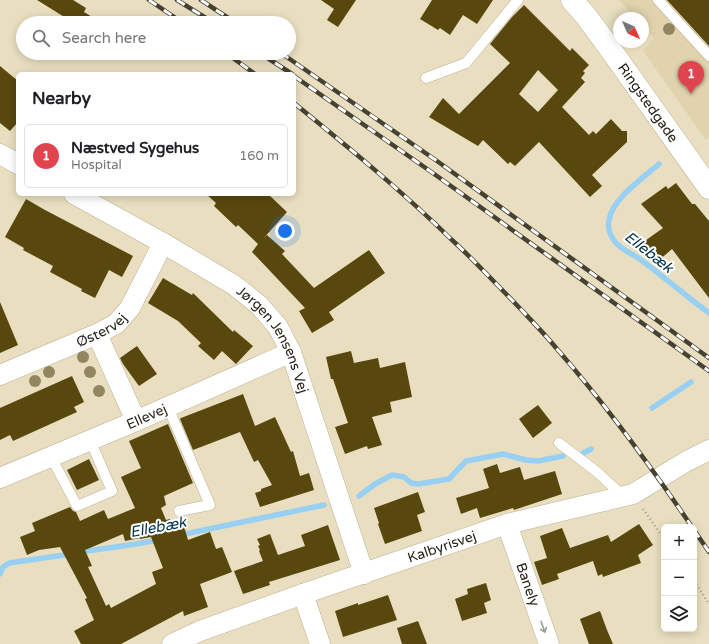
<!DOCTYPE html>
<meta charset="utf-8">
<style>
body{margin:0;font-family:"Varela Round",sans-serif;background:#f6f6f6;color:#202124}
.controls{position:absolute;right:12px;bottom:12px;display:grid;overflow:hidden;border-radius:6px;box-shadow:0 2px 10px #0003}
.controls button{width:36px;height:36px;display:grid;place-items:center;padding:0;border:0;border-bottom:1px solid #e0e0e0;background:#fff;color:#202124;font:20px sans-serif}
.compass{position:absolute;left:613px;top:12px;width:36px;height:36px;border-radius:50%;background:#fff;box-shadow:0 2px 10px #0003;rotate:135deg}
.you{position:absolute;left:285px;top:231px;width:14px;height:14px;margin:-10px;border:3px solid #fff;border-radius:50%;background:#1a73e8;box-shadow:0 0 0 6px #1a73e833}
.badge{display:grid;place-items:center;width:26px;height:26px;border-radius:50%;background:#2b5f7b;color:#fff;font-size:13px;font-weight:700}
.pin{position:absolute;translate:-50% -33px;filter:drop-shadow(0 1px 2px #0008)}
.pin::after{content:'';position:absolute;top:21px;width:14px;height:12px;background:inherit;clip-path:polygon(0 0,100% 0,50% 100%)}
.list{margin:0;padding:0;list-style:none}
h2{display:flex;justify-content:space-between;align-items:center;height:52px;margin:0;padding:0 16px;font-size:17px}
h2 small{font-size:13px;font-weight:400;color:#757577}
.list li{display:grid;grid-template-columns:26px 1fr auto;gap:12px;align-items:center;box-sizing:border-box;height:64px;margin:0 8px 8px;padding:0 8px;border:1px solid #e0e0e0;border-radius:6px}
.list b{display:block;font-size:15px;white-space:nowrap}
.list p{margin:0;font-size:13px;white-space:nowrap;color:#757577}
.list em{font-size:13px;font-style:normal;color:#757577}
.icon{flex:none;width:22px;height:22px;fill:none;stroke:currentColor;stroke-width:2;stroke-linecap:round;stroke-linejoin:round}
.map{position:relative;flex:none;width:709px;height:644px;overflow:hidden}
.search{position:absolute;background:#fff;box-shadow:0 2px 10px #0003;left:16px;top:16px;width:280px;height:44px;display:flex;align-items:center;gap:10px;box-sizing:border-box;padding:0 14px;border-radius:22px;color:#757577;font-size:15px}
.panel{position:absolute;background:#fff;box-shadow:0 2px 10px #0003;left:16px;top:72px;width:280px;height:124px;border-radius:6px}
.map>svg:first-child{display:block}
.built{fill:#e0d3ad}
.lines{fill:none;stroke-linecap:round;stroke-linejoin:round}
.stream{stroke:#97d0f2;stroke-width:5.5}
.building{fill:#58480e;fill-rule:evenodd}
.service-casing{stroke:#bbb194;stroke-width:11}
.minor-casing{stroke:#bbb194;stroke-width:21}
.tertiary-casing{stroke:#bbb194;stroke-width:23}
.path{stroke:#a59d84;stroke-width:2.5;stroke-dasharray:1 3;stroke-linecap:butt}
.service{stroke:#fff;stroke-width:10}
.minor{stroke:#fff;stroke-width:20}
.tertiary{stroke:#fff;stroke-width:22}
.rail-casing{stroke:#464232;stroke-width:4.5}
.rail{stroke:#fff;stroke-width:3;stroke-dasharray:9;stroke-linecap:butt}
.tree{fill:#928660}
.oneway{stroke:#9b9a94}
.labels{text-anchor:middle;dominant-baseline:central;stroke-width:4;stroke-linejoin:round;paint-order:stroke}
.street-label{font-size:14px;fill:#211e12;stroke:#fff}
.water-label{font-size:15px;font-style:italic;fill:#003249;stroke:#fff}
</style>
<div class="map">
<svg width="709" height="644" viewBox="0 0 709 644">
<rect width="100%" height="100%" fill="#e9dfc0"/>
<!-- built -->
<path class="built" d="M619,0H709V137L706,140L643,51L654,38L643,26V18H636Z"/>
<g class="lines">
<!-- stream -->
<path class="stream" d="M659,164C643,178 612,199 609,220C607,229 610,236 616,243C621,249 634,255 641,260C664,277 686,296 709,313
M652,408L691,382
M582,454L591,449
M359,496L375,484L392,475L404,477L411,483L418,484L449,479L466,461L503,454L526,460L538,461L563,456
M180,535L324,505
M80,552L136,544L158,540
M0,574L3,567L9,563L71,554"/>
</g>
<!-- building -->
<path class="building" d="M37,0H73L86,8L84,12L102,23H74Z
M321,0H356L338,27L327,20L334,9Z
M432,0H493L477,24L463,15L450,35L440,28L438,30L420,19Z
M667,0H709V46Z
M524,5L570,51L572,48L589,65L583,71L585,73L581,78L585,82L562,107L589,135L593,131L596,134L611,119L622,131H627V142L592,175L602,186L590,197L539,142L515,166L510,162L508,164L483,140L478,146L429,117L443,98L459,114L510,63L490,44L512,17ZM538,70L558,90L538,112L519,94Z
M0,66L18,81V122L10,131L0,123Z
M676,183L692,204H695L709,221V298L672,249L657,262L642,243L663,228L641,204L666,186L668,189Z
M206,194H268L287,212L263,239L267,235L285,251L282,254L314,288L369,250L385,273L329,312L334,320L312,333L299,311L305,308L252,252L258,244L238,225L236,227L214,206L216,203Z
M26,199L45,210L133,256L122,277L109,270L95,298L81,291L82,289L50,272L53,266L23,250L24,248L5,237Z
M163,278L192,295L193,293L233,332L234,330L253,346L237,363L236,364L222,351L214,360L198,346L201,343L178,321L148,303Z
M0,302L18,345L0,353Z
M137,346L157,374L139,386L123,364L120,358Z
M351,351L354,363L378,358L380,368L405,362L412,397L390,402L392,412L372,417L382,445L368,449L367,446L345,454L335,427L348,423L333,379H331L326,357Z
M72,376L84,402L74,407L77,412L13,441L10,435L0,440V408Z
M243,394L255,426L275,417L291,452L293,451L300,476L309,473L314,490L260,507L255,493L261,491V489L272,485L258,460L254,462L240,432L193,450L180,419L181,418Z
M538,405L552,423L533,438L519,419Z
M168,424L193,483L164,496L166,505L161,508L166,520L170,519L171,526L183,523L188,540L210,532L216,549L222,547L232,572L200,584L208,607L184,616L183,611L121,644H81L74,631L94,620L85,599L87,598L60,547L39,550L27,555L20,537L35,531L32,523L70,507L73,511L76,512L80,521L104,510L108,519L135,508L121,477L141,468L129,441ZM123,534L125,541L140,538V539L151,537L163,568L152,572L156,584L111,608L109,604L106,606L88,567L92,566L85,550Z
M89,459L99,480L77,490L67,470Z
M497,464L500,473L520,467L524,480L555,471L562,494L514,510L513,508L480,518L477,508L461,514L456,498L489,488L483,469Z
M418,492L425,512L417,515L422,531L385,544L378,524L379,523L374,508Z
M639,524L653,545L638,555L641,563L603,577L602,574L598,576L593,561L557,574L559,579L542,585L534,562L547,558L540,536L562,528L570,548L608,535L611,542Z
M328,525L340,560L269,582L270,585L243,594L234,571L263,561L259,551L260,550L258,546L260,545L257,539L270,534L278,555L305,546L301,535Z
M486,583L491,600L484,603L487,613L462,621L455,599L468,594L467,589Z
M388,595L397,620L343,637L335,611L358,603V605Z
M600,611L607,630L613,644H589L580,619Z
M418,621L427,644H402L397,628Z"/>
<g class="lines">
<!-- service casing -->
<g class="service-casing">
<path id="service" d="M658,0L709,56
M426,78L466,63L518,0
M168,407L210,505L179,511
M559,443L597,472L623,496
M51,457L77,506L112,491L90,440"/>
</g>
<!-- minor casing -->
<g class="minor-casing">
<g id="minor">
<path d="M0,154L18,164"/>
<path id="s1" d="M74,194L163,243L234,285L259,305L278,327L291,352L364,574"/>
<path d="M97,334L136,421"/>
<path id="s2" d="M0,375L97,334L116,324L130,308L163,243"/>
<path id="s3" d="M0,478L136,421L291,352"/>
<path id="s4" d="M507,524L549,644"/>
<path d="M303,594L320,644"/>
<path id="s5" d="M172,644L200,631L303,594L507,524L633,494L687,461L709,450"/>
</g>
</g>
<!-- tertiary casing -->
<g class="tertiary-casing">
<g id="tertiary">
<path id="s6" d="M572,0L586,16L606,43L709,188"/>
</g>
</g>
<!-- path -->
<path class="path" d="M643,509L664,539
M694,581L709,604"/>
<!-- service -->
<use href="#service" class="service"/>
<!-- minor -->
<use href="#minor" class="minor"/>
<!-- tertiary -->
<use href="#tertiary" class="tertiary"/>
<!-- rail casing -->
<g class="rail-casing">
<path id="rail" d="M149,0L183,23
M177,0L214,23
M201,0L236,23
M226,53L255,74
M260,53L292,74
M281,53L437,161L709,358
M294,76L430,171L709,371
M294,103C348,147 402,191 452,240C473,259 492,280 512,300C527,316 543,332 557,349C606,405 650,465 692,527
M694,530L709,552"/>
</g>
<!-- rail -->
<use href="#rail" class="rail"/>
</g>
<!-- trees -->
<g class="tree">
<circle cx="669" cy="29" r="6"/>
<circle cx="83" cy="357" r="6"/>
<circle cx="49" cy="372" r="6"/>
<circle cx="90" cy="372" r="6"/>
<circle cx="35" cy="381" r="6"/>
<circle cx="99" cy="391" r="6"/>
</g>
<!-- one-way arrows -->
<defs><path id="oneway-shaft" d="M-6 0H5M1.5-3L5.5 0L1.5 3" fill="none" stroke-width="1.6" stroke-linecap="round" stroke-linejoin="round"/></defs>
<use class="oneway" href="#oneway-shaft" transform="translate(543 627) rotate(71)"/>
<g class="labels">
<!-- street labels -->
<g class="street-label">
<text stroke="none"><textPath href="#s6" startOffset="128">Ringstedgade</textPath></text>
<text stroke="none"><textPath href="#s2" startOffset="111">Østervej</textPath></text>
<text stroke="none"><textPath href="#s1" startOffset="253">Jørgen Jensens Vej</textPath></text>
<text stroke="none"><textPath href="#s3" startOffset="159">Ellevej</textPath></text>
<text stroke="none"><textPath href="#s5" startOffset="287">Kalbyrisvej</textPath></text>
<text stroke="none"><textPath href="#s4" startOffset="64">Banely</textPath></text>
</g>
<!-- water labels -->
<g class="water-label">
<text transform="translate(649 252) rotate(38)">Ellebæk</text>
<text transform="translate(158 527) rotate(-11)">Ellebæk</text>
</g>
</g>
</svg>
<div class="controls">
<button>+</button>
<button>−</button>
<button><svg class="icon" aria-label="layers" viewBox="0 0 24 24"><path d="M12 4l9 5-9 5-9-5zM3 14l9 5 9-5"/></svg></button>
</div>
<svg class="compass" viewBox="-18 -18 36 36"><path d="M0-13l5 13h-10z" fill="#e53935"/><path d="M0 13l5-13h-10z" fill="#757577"/></svg>
<div class="you"></div>
<div class="pin badge" style="left:691px;top:94px;background:#e0444e">1</div>
<div class="search"><svg class="icon" aria-label="search" viewBox="0 0 24 24"><circle cx="10" cy="10" r="6"/><path d="M15 15l6 6"/></svg>Search here</div>
<section class="panel">
<h2>Nearby<small></small></h2>
<ul class="list">
<li><span class="badge" style="background:#e0444e">1</span><div><b>Næstved Sygehus</b><p>Hospital</p></div><em>160 m</em></li>
</ul>
</section>
</div>
